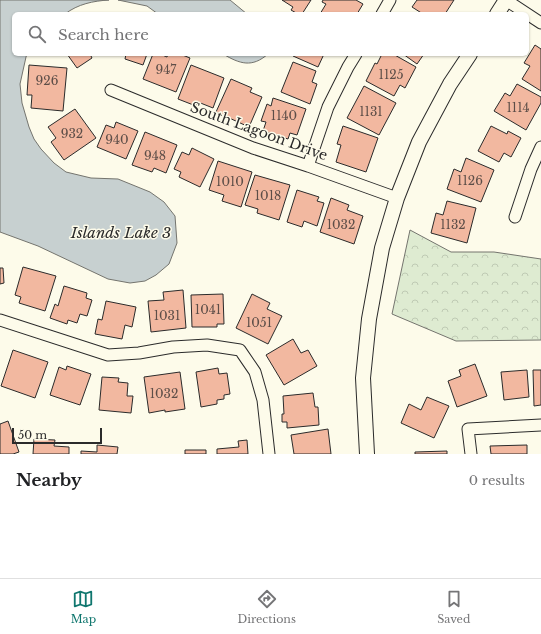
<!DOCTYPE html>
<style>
body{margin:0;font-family:"Libre Baskerville",serif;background:#f2f2f2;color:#202124}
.scale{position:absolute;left:12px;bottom:10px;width:90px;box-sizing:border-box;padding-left:4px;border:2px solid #2b2b2b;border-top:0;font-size:11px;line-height:14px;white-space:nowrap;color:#2b2b2b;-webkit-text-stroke:3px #fdfbea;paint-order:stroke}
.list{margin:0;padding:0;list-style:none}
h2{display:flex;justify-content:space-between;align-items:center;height:52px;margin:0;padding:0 16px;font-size:17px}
h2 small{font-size:13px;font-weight:400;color:#757577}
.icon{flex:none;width:22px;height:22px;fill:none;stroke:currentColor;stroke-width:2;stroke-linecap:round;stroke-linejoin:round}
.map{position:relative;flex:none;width:541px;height:454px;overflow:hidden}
.search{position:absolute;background:#fff;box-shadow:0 1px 3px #0004;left:12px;right:12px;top:12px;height:44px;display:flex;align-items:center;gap:10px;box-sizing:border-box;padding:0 14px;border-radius:6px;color:#757577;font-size:15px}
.sheet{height:124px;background:#fff}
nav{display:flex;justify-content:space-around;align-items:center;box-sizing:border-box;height:56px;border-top:1px solid #e0e0e0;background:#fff;font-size:11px;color:#757577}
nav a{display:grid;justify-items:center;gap:2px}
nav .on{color:#0f766e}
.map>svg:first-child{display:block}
.park{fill:url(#park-crowns);stroke:#74746e}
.water{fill:#c7d0d0;stroke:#74746e}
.building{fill:#f2b8a0;stroke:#2b2b2b}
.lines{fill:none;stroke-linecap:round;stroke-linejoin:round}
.minor-casing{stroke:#2b2b2b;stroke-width:13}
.tertiary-casing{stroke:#2b2b2b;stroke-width:16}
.minor{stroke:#fdfbea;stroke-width:11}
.tertiary{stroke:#fdfbea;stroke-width:14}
.labels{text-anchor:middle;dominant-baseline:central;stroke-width:3;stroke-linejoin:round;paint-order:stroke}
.number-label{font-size:12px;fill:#5d4e48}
.street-label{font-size:14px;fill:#2b2b2b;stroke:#fdfbea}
.water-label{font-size:15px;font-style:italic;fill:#2b2b2b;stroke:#fdfbea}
</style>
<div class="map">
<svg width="541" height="454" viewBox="0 0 541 454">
<defs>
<pattern id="park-crowns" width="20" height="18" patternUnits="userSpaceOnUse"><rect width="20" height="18" fill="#deebd1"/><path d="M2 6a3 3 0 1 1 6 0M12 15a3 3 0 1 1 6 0" fill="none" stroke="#bfcab4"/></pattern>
</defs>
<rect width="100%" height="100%" fill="#fdfbea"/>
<!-- park -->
<path class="park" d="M410,230L451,252H494L541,259V340L456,341L392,314Z"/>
<!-- water -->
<path class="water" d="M0,0H109C93,1 78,4 65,14H14V54H27L26,57L20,84L22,103L29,127L34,139L41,149L54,163L66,172L91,178L118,179L150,192L164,202L175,216L177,243L169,264L156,275L145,281L130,283L108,279L38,246L0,232Z
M118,0H230L247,14H158L147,6Z
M223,54H268C252,68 240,64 223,54Z"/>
<!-- building -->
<path class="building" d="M282,0H311L302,14H298L291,10L293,7Z
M323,0H356L363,4L357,14H320L326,4L322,2Z
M417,0H454L445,14H423L412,7Z
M535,45L541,49V91L522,79L530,66L524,63Z
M67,54H90L92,58L77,68Z
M126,54H147L143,65L125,59Z
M153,54H160L167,57L168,54H180L190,58L176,92L143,79Z
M294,54H324L318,67L293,56Z
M382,54H393L416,67L405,88L400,85L394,96L366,81L375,63L377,64Z
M403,54H424L417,64Z
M293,62L316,71L312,82L317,84L310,104L281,92Z
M29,65L67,68L63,111L31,108L32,95H27Z
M191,65L224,78L213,108L198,102L196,106L178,99Z
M231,79L252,88L250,92L262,97L249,127L216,112Z
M517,84L541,97V103L526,130L494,111L505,93L510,96Z
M364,86L396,103L379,135L347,118Z
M273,98L306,109L297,135L290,133L288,139L263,131L266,122L261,121L267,104L271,106Z
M75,109L96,138L64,160L51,142L56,138L48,127Z
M116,122L138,131L126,159L97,147L106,125L114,128Z
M343,126L378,138L366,172L336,162L341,145L337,144Z
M491,126L507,134L508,131L521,138L511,157L504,153L499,162L478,151Z
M145,132L177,145L166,173L154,168L152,172L132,165Z
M192,148L214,159L200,187L179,177L181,172L174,169L182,152L189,155Z
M466,158L494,170L481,202L447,189L454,169L461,172Z
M218,161L252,172L241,207L222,201L224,195L209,190Z
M255,175L290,185L279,220L257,213L258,209L245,205Z
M297,190L319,197L317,201L324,203L317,226L304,221L302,227L287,222Z
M331,198L349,205L347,210L363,216L354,244L320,232Z
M447,201L476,208L467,243L431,233L436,213L443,215Z
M23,267L56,276L45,311L19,303L21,297L15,295Z
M0,268H3L4,283L0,284Z
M64,286L87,293L86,298L92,300L87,316L80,314L77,323L68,320L67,324L50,318L55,304L58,306Z
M183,290L186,328L151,332L148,301L164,300L163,292Z
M223,294L224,324H217V327H192L191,295Z
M252,294L270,303L267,309L282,316L268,344L236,328Z
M106,301L136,307L132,327L125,325L122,339L95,334L98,319L102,320Z
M293,339L301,353L308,350L317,366L284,385L266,355Z
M13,350L48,362L35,398L1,386Z
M475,364L487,396L457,407L448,381L461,376L459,370Z
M67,366L91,374L80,405L50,395L59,367L66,370Z
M218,368L219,374L227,373L230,394L224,395V399L217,400V404L201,407L196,372Z
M527,370L529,397L504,400L501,372Z
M533,370H541V405L534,406Z
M180,372L185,409L165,412V410L149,413L144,377Z
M102,377L119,378L118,382L128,383L127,396H133L131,413L99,410Z
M313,393L315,407H318L319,425L287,428V422H282V414H284L283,396Z
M427,397L449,406L434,438L401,423L409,404L421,410Z
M8,421L19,452L13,454H0V424Z
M328,429L331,454H294L291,435Z
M34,439L55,440L54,446L69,447V454H33Z
M247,440L248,454H217V449L239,447L238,441Z
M97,445L118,447L117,454H81V451L97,452Z
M527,445V454H491L490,446Z
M185,450H206V454H185Z
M447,451V454H415V452Z"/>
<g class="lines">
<!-- minor casing -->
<g class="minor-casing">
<path id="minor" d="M506,0L541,23
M382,14L390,0
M111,90L253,148L308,166L397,198
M308,166L328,107L348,67L356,54
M515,217L531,169L541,147
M0,320L108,355L139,353L173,347L207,345L240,350L255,372L263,400L269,454
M471,454L468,429L541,425"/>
</g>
<!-- tertiary casing -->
<g class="tertiary-casing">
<path id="tertiary" d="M497,14L506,0
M367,454L363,378L369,319L382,248L397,198L419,142L450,84L470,54"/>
</g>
<!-- minor -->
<use href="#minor" class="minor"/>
<!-- tertiary -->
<use href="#tertiary" class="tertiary"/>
</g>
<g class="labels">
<!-- number labels -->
<g class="number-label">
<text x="166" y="69">947</text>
<text x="391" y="74">1125</text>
<text x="47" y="80">926</text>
<text x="518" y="107">1114</text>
<text x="371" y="111">1131</text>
<text x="284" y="115">1140</text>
<text x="72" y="133">932</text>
<text x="117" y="139">940</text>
<text x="155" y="155">948</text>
<text x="470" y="180">1126</text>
<text x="230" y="181">1010</text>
<text x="268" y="195">1018</text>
<text x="341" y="224">1032</text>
<text x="453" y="224">1132</text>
<text x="208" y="309">1041</text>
<text x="167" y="315">1031</text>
<text x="259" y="322">1051</text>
<text x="164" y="393">1032</text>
</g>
<!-- street labels -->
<g class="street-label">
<text transform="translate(259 131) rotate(20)">South Lagoon Drive</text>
</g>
<!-- water labels -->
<g class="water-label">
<text x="121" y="232">Islands Lake 3</text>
</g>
</g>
</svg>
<div class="scale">50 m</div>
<div class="search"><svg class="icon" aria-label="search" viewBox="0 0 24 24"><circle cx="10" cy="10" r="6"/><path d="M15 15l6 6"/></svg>Search here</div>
</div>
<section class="sheet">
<h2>Nearby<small>0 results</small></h2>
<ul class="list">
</ul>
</section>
<nav>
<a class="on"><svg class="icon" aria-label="map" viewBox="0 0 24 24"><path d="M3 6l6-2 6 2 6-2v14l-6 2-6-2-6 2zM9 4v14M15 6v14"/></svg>Map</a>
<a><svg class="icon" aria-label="directions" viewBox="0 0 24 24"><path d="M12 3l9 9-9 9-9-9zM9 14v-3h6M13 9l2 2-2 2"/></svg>Directions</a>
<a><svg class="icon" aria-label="saved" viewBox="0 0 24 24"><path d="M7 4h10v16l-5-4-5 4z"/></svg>Saved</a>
</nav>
